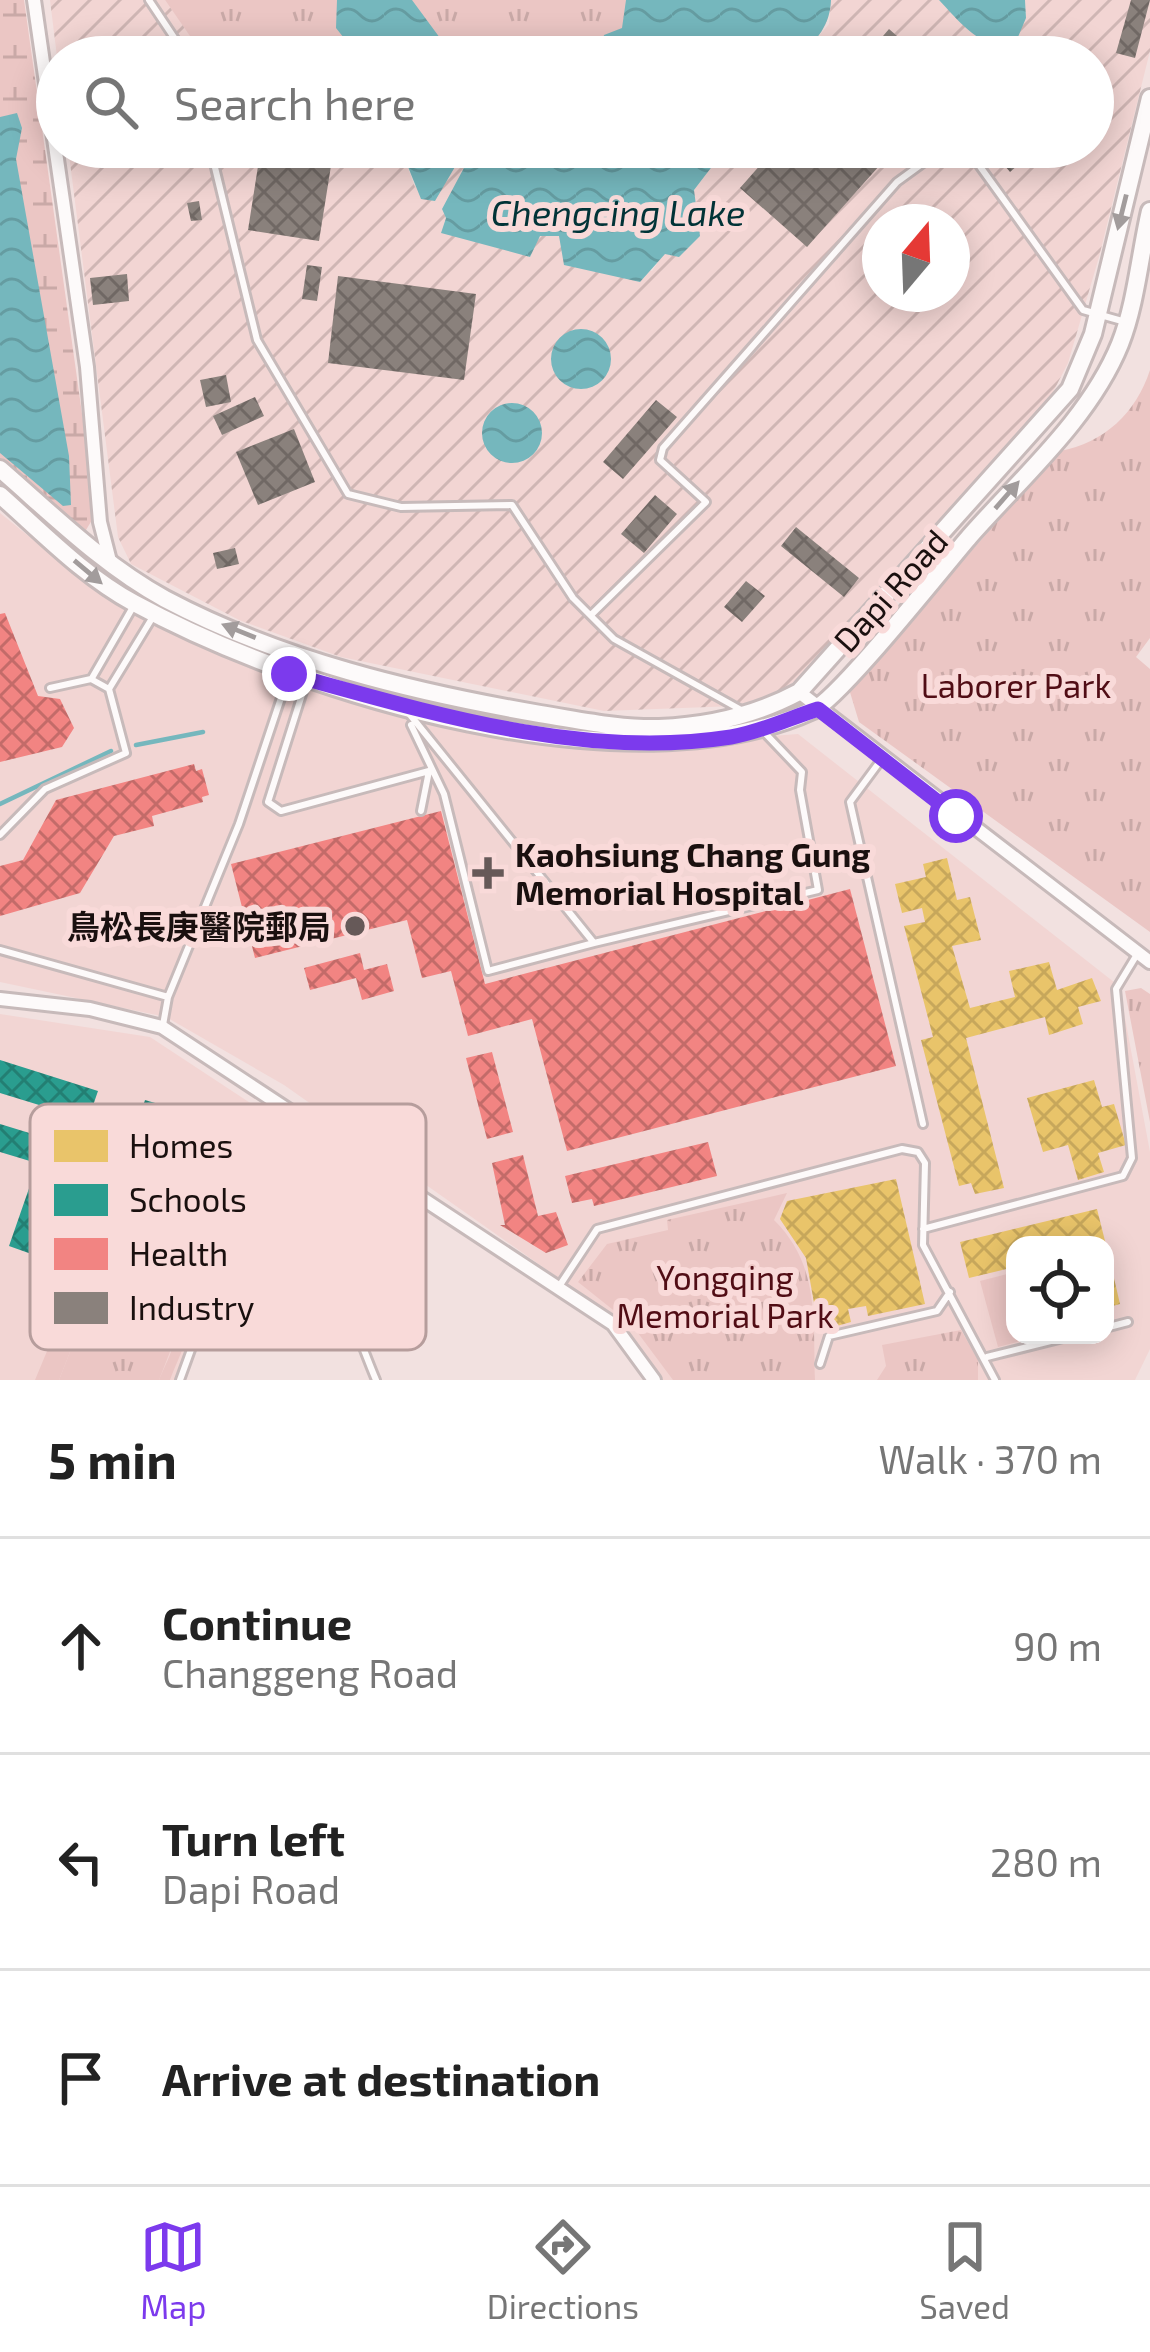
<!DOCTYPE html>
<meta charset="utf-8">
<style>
body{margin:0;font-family:"Exo 2","Noto Sans TC",sans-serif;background:#f6f6f6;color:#222}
.controls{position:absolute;right:36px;bottom:36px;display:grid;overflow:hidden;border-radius:24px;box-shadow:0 6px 30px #0003}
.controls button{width:108px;height:108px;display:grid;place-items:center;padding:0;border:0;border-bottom:3px solid #e0e0e0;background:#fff;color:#222;font:60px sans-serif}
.compass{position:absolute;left:862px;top:204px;width:108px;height:108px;border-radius:50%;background:#fff;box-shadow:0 6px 30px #0003;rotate:19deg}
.stop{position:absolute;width:36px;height:36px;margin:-27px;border:9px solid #7c3aed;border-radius:50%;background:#fff}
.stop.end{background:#7c3aed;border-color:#fff;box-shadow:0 3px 12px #0008}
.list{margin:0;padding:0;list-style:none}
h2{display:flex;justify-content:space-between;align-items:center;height:156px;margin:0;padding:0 48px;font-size:51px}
h2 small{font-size:39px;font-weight:400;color:#767676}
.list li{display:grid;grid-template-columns:78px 1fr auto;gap:36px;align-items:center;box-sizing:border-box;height:216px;padding:0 48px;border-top:3px solid #e0e0e0}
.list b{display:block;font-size:45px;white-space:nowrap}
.list p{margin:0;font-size:39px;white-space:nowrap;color:#767676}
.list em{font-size:39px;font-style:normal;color:#767676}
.icon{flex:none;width:66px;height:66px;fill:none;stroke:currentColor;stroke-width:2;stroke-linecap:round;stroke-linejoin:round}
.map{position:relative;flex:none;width:1150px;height:1380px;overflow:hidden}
.search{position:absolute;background:#fff;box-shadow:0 6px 30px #0003;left:36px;right:36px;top:36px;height:132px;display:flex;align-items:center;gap:30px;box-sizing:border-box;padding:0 42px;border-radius:66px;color:#767676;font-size:45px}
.sheet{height:804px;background:#fff}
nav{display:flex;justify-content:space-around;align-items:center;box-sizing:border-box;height:168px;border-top:3px solid #e0e0e0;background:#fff;font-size:33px;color:#767676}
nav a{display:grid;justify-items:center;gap:6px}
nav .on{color:#7c3aed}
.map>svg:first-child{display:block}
.built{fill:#f2d5d3;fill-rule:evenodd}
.industrial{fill:url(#industrial-furrows);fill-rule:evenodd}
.grass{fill:url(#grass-tufts)}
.wetland{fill:url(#wetland-marsh)}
.garden{fill:#ebc6c4}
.water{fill:url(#water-waves)}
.homes{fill:url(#homes-cross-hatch)}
.schools{fill:url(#schools-cross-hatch)}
.health{fill:url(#health-cross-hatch)}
.industry{fill:url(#industry-cross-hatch)}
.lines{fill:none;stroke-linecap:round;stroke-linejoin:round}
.stream{stroke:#75b7bd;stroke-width:4.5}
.service-casing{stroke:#c7baba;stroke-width:12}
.minor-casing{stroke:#c7baba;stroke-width:18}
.secondary-casing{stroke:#c7baba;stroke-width:22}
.service{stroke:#fdfafa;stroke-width:6}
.minor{stroke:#fdfafa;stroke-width:12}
.secondary{stroke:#fdfafa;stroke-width:16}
.oneway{fill:#a29c9c}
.route{stroke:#7c3aed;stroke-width:15}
.poi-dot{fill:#665958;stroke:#f9dad9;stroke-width:4.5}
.labels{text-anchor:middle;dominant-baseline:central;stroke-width:12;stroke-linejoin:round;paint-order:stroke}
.street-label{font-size:33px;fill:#1a100f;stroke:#f9dad9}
.park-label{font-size:33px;fill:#510d15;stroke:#f9dad9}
.poi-label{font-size:33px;font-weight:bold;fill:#1a100f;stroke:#f9dad9;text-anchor:start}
.water-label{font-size:36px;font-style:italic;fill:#013337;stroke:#f9dad9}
.key{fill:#f9dad9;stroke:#b69d9c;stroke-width:3}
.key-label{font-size:33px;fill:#1a100f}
</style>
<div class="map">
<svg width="1150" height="1380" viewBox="0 0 1150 1380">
<defs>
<pattern id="industrial-furrows" width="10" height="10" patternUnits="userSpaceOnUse" patternTransform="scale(3)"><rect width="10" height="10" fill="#f2d5d3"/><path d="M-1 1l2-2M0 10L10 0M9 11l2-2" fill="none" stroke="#cfb6b4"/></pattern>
<pattern id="grass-tufts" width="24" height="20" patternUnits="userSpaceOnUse" patternTransform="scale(3)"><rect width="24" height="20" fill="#ebc6c4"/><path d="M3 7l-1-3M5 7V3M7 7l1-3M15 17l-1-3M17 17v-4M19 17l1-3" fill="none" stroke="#c9a9a7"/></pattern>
<pattern id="wetland-marsh" width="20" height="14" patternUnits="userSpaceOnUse" patternTransform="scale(3)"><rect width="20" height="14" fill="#ebc6c4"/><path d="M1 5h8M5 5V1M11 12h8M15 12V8" fill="none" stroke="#c9a9a7"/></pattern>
<pattern id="water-waves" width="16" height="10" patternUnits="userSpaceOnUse" patternTransform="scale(3)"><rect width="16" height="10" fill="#75b7bd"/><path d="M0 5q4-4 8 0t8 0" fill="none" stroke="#659ca1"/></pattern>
<pattern id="homes-cross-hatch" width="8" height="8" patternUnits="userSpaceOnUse" patternTransform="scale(3)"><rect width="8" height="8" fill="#e9c46a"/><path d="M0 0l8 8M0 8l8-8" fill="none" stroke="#c7a75b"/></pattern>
<pattern id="schools-cross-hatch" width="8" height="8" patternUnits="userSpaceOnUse" patternTransform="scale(3)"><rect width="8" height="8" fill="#2a9d8f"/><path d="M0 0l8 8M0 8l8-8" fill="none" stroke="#237f73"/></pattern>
<pattern id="health-cross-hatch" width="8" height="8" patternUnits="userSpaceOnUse" patternTransform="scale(3)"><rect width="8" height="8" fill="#f28482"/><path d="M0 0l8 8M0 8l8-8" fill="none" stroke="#c36b69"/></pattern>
<pattern id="industry-cross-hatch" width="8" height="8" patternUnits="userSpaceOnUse" patternTransform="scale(3)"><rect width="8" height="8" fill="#8a817c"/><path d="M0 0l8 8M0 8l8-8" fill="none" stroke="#706864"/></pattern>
</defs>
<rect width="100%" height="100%" fill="#f2e1e0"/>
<!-- built -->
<path class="built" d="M0,513L95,590L295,685L408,718L602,749L798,734L1119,986L1150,1152V1349L1135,1380H663L621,1322L284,1085L166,1017L0,982ZM1015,1245H1105V1335H1015Z
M0,1014L150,1037L270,1116L245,1210L232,1228L175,1380H0Z"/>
<!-- industrial -->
<path class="industrial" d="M50,0H165L200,49L346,47L359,57H57Z
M831,0H939L978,38L1026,18L1025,0H1150V51L1099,257L1068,363L1051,396L812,668L780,692L735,706L604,711L341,657L239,620L131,564L118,537L68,147H400L415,187L459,159L467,164L442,209L446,217L442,232L559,236L564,245L652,271L693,210L694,190L727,147H1093V57H801L829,24ZM880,222H952V294H880Z"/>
<!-- grass -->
<path class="grass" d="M165,0H831C830,26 817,38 801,57H359L346,47L199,49Z
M1150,370V638L1136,657L1150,669V932L859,722L849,689L1060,451C1104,443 1136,413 1150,370Z
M1141,988L1150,994V1122L1125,991Z
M787,1193L774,1220C820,1265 813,1321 815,1380H673L632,1325L578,1282L607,1244L668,1230L667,1220Z
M124,1291L161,1305L173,1344L159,1380H59L88,1306Z
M961,1330L978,1360V1380H877L886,1366L882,1345Z"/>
<!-- wetland -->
<path class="wetland" d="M0,0H24L84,428L92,520L86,530L72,528L0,459Z"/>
<!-- garden -->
<path class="garden" d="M115,1269C145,1269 194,1286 189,1326C187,1343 176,1363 170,1380H159C163,1369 172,1354 173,1343C174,1290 123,1284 88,1306L59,1380H35L75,1284Z
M1015,1272V1335H1043L998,1347L980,1281Z"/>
<!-- water -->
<path class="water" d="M337,0H412L454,57H359L336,28Z
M626,0H831C830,26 817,38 801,57H598L604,35L622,28Z
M939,0H1025L1026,18L1015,44C983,53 960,22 939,0Z
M17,113L22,128L16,159L69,456L71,505L63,506L0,453V117Z
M400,147H727L694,190L700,236L679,257L665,254L640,282L564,265L559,236H540L530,257L441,233L446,218L442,209L466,164L459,160L435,201L421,199Z
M551 359a30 30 0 1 1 60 0a30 30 0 1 1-60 0Z
M482 433a30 30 0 1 1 60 0a30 30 0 1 1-60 0Z"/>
<!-- homes -->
<path class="homes" d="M947,858L957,900L970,897L981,940L952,946L970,1008L1015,997L1009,971L1049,962L1057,990L1092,978L1101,1001L1078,1007L1083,1024L1049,1035L1045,1017L966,1038L1004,1188L975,1194L971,1183L959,1186L921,1040L933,1037L904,926L925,922L922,908L902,913L895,884L926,877L923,864Z
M1094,1080L1102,1107L1114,1104L1126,1145L1098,1153L1104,1172L1078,1180L1068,1145L1043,1152L1027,1098Z
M896,1179L925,1304L868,1316L866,1306L848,1309L851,1322L819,1331L806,1258L780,1219L787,1201Z
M1097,1209L1106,1245H1015V1267L969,1278L960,1242Z
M1107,1248L1120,1304L1105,1308V1249Z"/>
<!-- schools -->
<path class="schools" d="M0,1060L98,1091L88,1120L0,1093Z
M145,1100L247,1130L225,1199L135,1171L143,1148L130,1144Z
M0,1124L62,1143L53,1168L0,1152Z
M34,1174L63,1181L37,1256L9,1246Z"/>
<!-- health -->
<path class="health" d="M5,613L38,696L60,699L74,728L62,747L0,762V614Z
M194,764L196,771L202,769L209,795L202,797L203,802L152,816L154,826L114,836L80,893L0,916V866L23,860L56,800Z
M441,811L485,984L850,889L896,1066L567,1151L532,1019L468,1036L451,971L422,978L407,920L255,958L231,864Z
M360,953L364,970L387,964L394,991L362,1000L356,978L310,990L304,968Z
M492,1052L513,1132L487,1139L466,1058Z
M708,1142L717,1176L594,1206L592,1199L572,1203L565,1176Z
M523,1155L538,1216L556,1212L568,1245L546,1253L500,1225H505L492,1163Z"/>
<!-- industry -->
<path class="industry" d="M1131,0H1150L1135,58L1116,53Z
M889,29L921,57H865Z
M261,147H334L319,241L248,230Z
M776,147H896L807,247L740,188Z
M989,147H1039L1010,172Z
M199,201L202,220L191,221L187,203Z
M307,265L322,267L317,301L302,299Z
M127,274L129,301L93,305L90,278Z
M338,276L476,294L464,380L328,363Z
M226,375L231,402L206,407L200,380Z
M255,397L264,416L222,435L213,416Z
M656,400L677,417L623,479L603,462Z
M294,429L315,482L258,505L236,452Z
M655,495L677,514L644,553L621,534Z
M796,527L859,578L844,597L781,546Z
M235,548L239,564L217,569L213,553Z
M746,581L765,596L742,622L724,607Z"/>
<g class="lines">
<!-- stream -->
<path class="stream" d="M136,745L203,732
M0,804L111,751"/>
<!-- service casing -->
<g class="service-casing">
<path id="service" d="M149,0L187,57
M210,147L257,340L348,494L401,507L512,505L573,598L614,639L743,711
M966,147L1083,310L1122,321
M591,615L706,502L660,460L663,448L897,182L945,147
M92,678L133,607
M306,682L268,802L281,811L429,771L421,811
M109,689L154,615
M407,711L594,943L818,890L800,790L802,772L763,731
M411,725L444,794L488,971L594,943
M881,760L850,802L923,1124
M0,835L45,789L126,753L109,689L91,679L50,688
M0,950L168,997
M163,1025L168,997L239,824L288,677
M254,1214C326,1222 351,1322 376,1380
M923,1229L1123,1176L1132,1158L1116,989L1136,956
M558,1288L597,1229L902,1149L918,1152L925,1163L923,1245L995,1380
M1105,1328L1128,1322
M987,1357L1075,1335
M820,1364L829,1336L937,1311L950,1292
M180,1380L234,1231L252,1214L280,1108"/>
</g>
<!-- minor casing -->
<g class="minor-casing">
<path id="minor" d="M34,0L87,367L100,522L111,565
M799,692L1150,962
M0,999L90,1009L162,1027L613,1324L654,1380"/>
</g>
<!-- secondary casing -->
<g class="secondary-casing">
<path id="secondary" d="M0,469C53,515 103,565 165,599C280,660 413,692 540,714C579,720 619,729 659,728C708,726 756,715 799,692L1070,389L1093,334L1150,98
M0,495C43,533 84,576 134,603C303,695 629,794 813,710C839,699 944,566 970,536C1022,477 1090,418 1120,344C1136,304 1140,254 1150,211"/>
</g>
<!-- service -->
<use href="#service" class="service"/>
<!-- minor -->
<use href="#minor" class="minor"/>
<!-- secondary -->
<use href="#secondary" class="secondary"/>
</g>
<!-- one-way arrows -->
<defs><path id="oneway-solid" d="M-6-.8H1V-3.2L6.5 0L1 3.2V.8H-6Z" transform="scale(3)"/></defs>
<g class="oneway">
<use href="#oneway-solid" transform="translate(1122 212) rotate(104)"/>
<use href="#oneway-solid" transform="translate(1007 495) rotate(-49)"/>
<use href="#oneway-solid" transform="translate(88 572) rotate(40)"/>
<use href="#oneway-solid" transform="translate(239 631) rotate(-158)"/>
</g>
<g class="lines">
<!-- route -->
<path class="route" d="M289,674C431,713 582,760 731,737C761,732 790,718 818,709L956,816"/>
</g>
<!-- markers -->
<g class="poi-dot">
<path d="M482 855h12v12h12v12h-12v12h-12v-12h-12v-12h12z"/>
<circle cx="355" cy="926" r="12"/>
</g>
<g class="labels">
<!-- street labels -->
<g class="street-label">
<text transform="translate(890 590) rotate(-48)">Dapi Road</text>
</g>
<!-- park labels -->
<g class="park-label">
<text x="1016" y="685">Laborer Park</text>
<text x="725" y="1277">Yongqing<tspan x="725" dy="38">Memorial Park</tspan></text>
</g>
<!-- poi labels -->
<g class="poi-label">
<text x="515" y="854">Kaohsiung Chang Gung<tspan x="515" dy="38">Memorial Hospital</tspan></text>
<text x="331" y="926" text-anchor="end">鳥松長庚醫院郵局</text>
</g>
<!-- water labels -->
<g class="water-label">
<text x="618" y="211">Chengcing Lake</text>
</g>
</g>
<!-- legend -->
<rect x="30" y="1104" width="396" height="246" rx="18" class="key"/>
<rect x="54" y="1130" width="54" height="32" fill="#e9c46a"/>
<rect x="54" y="1184" width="54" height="32" fill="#2a9d8f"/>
<rect x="54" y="1238" width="54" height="32" fill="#f28482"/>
<rect x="54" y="1292" width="54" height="32" fill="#8a817c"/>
<g class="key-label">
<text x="129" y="1158">Homes</text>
<text x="129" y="1212">Schools</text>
<text x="129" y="1266">Health</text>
<text x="129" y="1320">Industry</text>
</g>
</svg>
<div class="controls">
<button><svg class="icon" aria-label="locate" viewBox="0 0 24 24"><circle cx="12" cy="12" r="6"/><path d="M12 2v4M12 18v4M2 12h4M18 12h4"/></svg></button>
</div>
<svg class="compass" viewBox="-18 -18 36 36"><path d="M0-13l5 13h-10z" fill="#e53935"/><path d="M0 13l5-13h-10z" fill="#767676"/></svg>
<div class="stop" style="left:956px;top:816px"></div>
<div class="stop end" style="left:289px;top:674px"></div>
<div class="search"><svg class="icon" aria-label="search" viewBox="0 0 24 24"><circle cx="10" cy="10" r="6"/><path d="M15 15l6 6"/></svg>Search here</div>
</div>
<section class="sheet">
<h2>5 min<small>Walk · 370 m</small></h2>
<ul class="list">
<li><svg class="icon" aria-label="ahead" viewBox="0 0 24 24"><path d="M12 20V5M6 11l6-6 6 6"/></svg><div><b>Continue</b><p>Changgeng Road</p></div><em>90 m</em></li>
<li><svg class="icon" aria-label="left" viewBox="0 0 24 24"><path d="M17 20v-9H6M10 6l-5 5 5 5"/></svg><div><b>Turn left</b><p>Dapi Road</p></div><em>280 m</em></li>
<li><svg class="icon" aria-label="arrive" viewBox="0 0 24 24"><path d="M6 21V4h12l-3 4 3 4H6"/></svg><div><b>Arrive at destination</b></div></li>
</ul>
</section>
<nav>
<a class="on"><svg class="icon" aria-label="map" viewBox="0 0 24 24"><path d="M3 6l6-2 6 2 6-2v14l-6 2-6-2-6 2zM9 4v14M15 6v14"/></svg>Map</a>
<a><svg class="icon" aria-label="directions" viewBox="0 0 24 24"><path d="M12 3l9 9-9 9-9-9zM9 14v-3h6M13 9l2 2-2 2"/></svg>Directions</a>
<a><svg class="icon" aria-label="saved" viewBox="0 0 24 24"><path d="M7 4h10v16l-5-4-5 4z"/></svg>Saved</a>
</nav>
